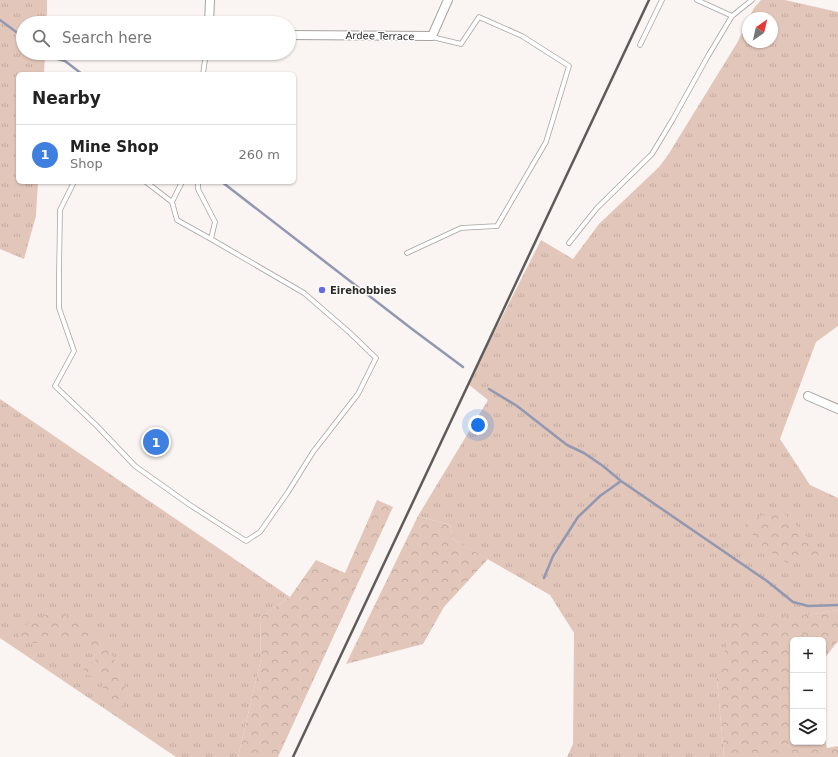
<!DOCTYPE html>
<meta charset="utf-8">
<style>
body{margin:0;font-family:"DejaVu Sans",sans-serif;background:#f2f2f2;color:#222}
.controls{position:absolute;right:12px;bottom:12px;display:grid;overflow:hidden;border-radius:6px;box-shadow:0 1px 3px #0004}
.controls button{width:36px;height:36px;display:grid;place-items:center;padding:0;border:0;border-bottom:1px solid #e0e0e0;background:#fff;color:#222;font:20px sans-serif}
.compass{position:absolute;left:742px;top:12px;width:36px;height:36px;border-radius:50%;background:#fff;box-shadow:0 1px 3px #0004;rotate:34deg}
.you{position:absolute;left:478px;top:425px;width:14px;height:14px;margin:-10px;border:3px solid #fff;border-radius:50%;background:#1a73e8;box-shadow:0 0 0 6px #1a73e833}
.badge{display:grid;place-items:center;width:26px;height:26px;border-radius:50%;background:#1a73e8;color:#fff;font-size:13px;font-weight:700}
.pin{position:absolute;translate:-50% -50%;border:2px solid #fff;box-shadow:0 1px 4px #0006}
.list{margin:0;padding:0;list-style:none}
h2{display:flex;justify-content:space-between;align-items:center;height:52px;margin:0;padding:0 16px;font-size:17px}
h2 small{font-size:13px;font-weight:400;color:#767676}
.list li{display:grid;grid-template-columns:26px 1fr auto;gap:12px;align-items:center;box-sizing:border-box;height:60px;padding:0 16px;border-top:1px solid #e0e0e0}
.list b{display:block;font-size:15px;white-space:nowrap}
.list p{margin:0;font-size:13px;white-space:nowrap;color:#767676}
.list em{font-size:13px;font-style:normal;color:#767676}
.icon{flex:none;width:22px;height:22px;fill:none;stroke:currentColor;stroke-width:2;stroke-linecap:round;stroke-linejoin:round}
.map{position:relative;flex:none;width:838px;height:757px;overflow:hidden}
.search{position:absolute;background:#fff;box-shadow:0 1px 3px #0004;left:16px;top:16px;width:280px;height:44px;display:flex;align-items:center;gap:10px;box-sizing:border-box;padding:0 14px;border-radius:22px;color:#767676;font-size:15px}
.panel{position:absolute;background:#fff;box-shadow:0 1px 3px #0004;left:16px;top:72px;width:280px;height:112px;border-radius:6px}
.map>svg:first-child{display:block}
.grass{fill:url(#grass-tufts)}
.forest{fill:url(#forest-crowns)}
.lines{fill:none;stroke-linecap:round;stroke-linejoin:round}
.stream{stroke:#9398b2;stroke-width:2.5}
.service-casing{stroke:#a7a2a0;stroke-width:5.5}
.minor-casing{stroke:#a7a2a0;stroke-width:10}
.service{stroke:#fff;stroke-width:4}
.minor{stroke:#fff;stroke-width:8}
.rail{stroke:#5e5b5a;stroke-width:2.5}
.poi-dot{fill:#666ce5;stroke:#fff;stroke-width:1.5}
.labels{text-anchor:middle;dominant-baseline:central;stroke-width:3;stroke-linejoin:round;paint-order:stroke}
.street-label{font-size:10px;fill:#2d2b2a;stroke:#fff}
.poi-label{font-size:10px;font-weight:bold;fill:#2d2b2a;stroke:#fff;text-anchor:start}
</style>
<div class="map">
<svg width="838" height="757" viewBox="0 0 838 757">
<defs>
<pattern id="grass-tufts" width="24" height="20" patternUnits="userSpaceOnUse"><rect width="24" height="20" fill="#e2c6ba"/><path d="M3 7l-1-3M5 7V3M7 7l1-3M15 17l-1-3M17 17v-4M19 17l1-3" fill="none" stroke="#c2aaa0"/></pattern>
<pattern id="forest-crowns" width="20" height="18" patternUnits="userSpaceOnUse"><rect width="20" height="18" fill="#e2c6ba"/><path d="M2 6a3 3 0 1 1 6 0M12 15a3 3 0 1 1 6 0" fill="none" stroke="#c2aaa0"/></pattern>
</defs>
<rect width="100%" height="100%" fill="#faf5f2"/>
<!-- grass -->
<path class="grass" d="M0,0H47V23H23V53H45L44,74H18V182H38L36,216L24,259L0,249Z
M761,0H785L838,12V326L816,342L780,439L810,485L838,498V610L808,615L717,679L724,757H567L573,744L574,633L550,595L453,539L450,525L418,516L488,400L468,384L541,240L573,259L599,224L659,167L668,155L737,43L748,21V42H772V18H749L754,8Z
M0,399L290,597L260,617L261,659L238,757H176L0,638Z"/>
<!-- forest -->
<path class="forest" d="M377,500L393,507L278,757H238L261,659L260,617L290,597L316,560L345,573Z
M780,509L824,554L787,563L759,544L745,522Z
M418,516L450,525L453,539L488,559L444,607L423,644L346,664Z
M838,610V641L827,655L823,662V640H793V742H823V728L827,748L838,746V757H724L717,679L733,620L808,615Z
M50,613L78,618L104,640L125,681L123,706L105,700L102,679L84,674V667L96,660L80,638L34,643L20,641L18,629Z"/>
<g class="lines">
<!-- stream -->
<path class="stream" d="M0,20L23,37
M43,53L46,55
M58,59L65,61L82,74
M222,182L412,329L463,367
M489,389L517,406L567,445L584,453L603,466L621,481L767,581L793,602L808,606L838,605
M544,578L553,556L578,517L600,496L621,481"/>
<!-- service casing -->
<g class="service-casing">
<path id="service" d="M697,0L732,16
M640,45L662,0
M203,74L206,53
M74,182L60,210L59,276V308L74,351L55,386L97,426L135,466L190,505L246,541L260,532L288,492L313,452L358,394L376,358L349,332L304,293L211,239
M146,182L172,202
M182,182L172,202L177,220L211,239L215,222L198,189V182
M569,243L597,208L652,154L673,119L708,56L732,16L752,0
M407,253L461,228L497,226L546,142L569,66L522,36L479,17L461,44L432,37"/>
</g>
<!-- minor casing -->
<g class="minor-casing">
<path id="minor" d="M209,23L210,0
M289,35L432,36L448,0
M808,396L838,409"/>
</g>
<!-- service -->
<use href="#service" class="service"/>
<!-- minor -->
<use href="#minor" class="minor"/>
<!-- rail -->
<path class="rail" d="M293,757L649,0"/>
</g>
<!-- markers -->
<circle class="poi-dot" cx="322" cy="290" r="4"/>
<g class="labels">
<!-- street labels -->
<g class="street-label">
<text transform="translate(380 36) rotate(1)">Ardee Terrace</text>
</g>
<!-- poi labels -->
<g class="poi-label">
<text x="330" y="290">Eirehobbies</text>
</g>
</g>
</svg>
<div class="controls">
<button>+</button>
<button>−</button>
<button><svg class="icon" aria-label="layers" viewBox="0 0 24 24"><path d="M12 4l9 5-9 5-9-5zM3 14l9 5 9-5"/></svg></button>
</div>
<svg class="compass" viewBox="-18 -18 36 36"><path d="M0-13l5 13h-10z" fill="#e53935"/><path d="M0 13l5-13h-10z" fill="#767676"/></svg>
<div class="you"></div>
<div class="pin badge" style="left:156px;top:442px;background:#3f7fe0">1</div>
<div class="search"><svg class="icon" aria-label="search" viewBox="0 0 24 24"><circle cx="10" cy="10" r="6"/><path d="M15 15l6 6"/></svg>Search here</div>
<section class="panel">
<h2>Nearby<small></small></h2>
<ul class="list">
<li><span class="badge" style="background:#3f7fe0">1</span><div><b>Mine Shop</b><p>Shop</p></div><em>260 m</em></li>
</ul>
</section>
</div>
